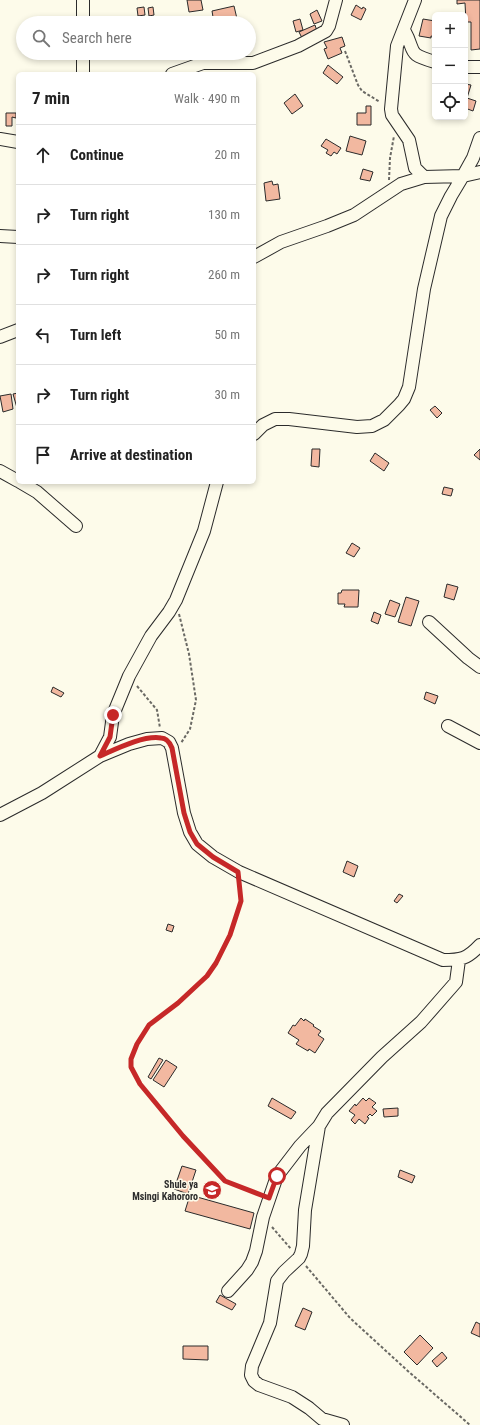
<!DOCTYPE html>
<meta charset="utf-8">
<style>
body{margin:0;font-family:"Roboto Condensed",sans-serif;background:#f2f2f2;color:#222}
.controls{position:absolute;right:12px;top:12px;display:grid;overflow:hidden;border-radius:6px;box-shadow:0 2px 6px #0003}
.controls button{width:36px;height:36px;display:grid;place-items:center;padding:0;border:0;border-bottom:1px solid #e0e0e0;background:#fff;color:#222;font:20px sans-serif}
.stop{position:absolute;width:12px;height:12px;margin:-9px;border:3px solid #c62828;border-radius:50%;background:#fff}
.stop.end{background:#c62828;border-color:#fff;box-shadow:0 1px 4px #0008}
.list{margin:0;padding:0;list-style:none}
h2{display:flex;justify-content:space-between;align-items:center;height:52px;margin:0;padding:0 16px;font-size:17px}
h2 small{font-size:13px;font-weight:400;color:#767676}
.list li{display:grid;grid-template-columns:26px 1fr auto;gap:12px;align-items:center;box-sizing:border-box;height:60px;padding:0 16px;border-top:1px solid #e0e0e0}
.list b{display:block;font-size:15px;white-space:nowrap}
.list em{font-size:13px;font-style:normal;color:#767676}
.icon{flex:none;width:22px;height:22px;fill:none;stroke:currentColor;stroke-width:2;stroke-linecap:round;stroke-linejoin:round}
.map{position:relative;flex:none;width:480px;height:1425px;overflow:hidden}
.search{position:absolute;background:#fff;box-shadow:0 2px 6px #0003;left:16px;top:16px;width:240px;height:44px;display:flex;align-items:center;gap:10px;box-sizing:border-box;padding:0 14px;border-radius:22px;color:#767676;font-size:15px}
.panel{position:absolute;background:#fff;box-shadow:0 2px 6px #0003;left:16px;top:72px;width:240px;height:412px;border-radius:6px}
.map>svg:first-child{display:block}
.building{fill:#f2b8a0;stroke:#2b2b2b}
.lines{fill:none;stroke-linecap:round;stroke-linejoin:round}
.minor-casing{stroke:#2b2b2b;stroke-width:14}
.path{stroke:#6a6964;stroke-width:2;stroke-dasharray:3 2;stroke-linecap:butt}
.minor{stroke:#fdfbea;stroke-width:12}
.route{stroke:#c62828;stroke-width:5}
.labels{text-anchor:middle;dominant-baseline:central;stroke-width:3;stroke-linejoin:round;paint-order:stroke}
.poi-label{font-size:10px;font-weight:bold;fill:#2b2b2b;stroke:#fdfbea;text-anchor:end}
</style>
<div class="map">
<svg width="480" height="1425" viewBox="0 0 480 1425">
<rect width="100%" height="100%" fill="#fdfbea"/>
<!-- building -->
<path class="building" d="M187,0H201L203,10L189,12Z
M457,0H480V49L471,50V22H466L465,3L457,4Z
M356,5L362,9L363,7L366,9L361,20L351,15Z
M234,6L238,23H214L212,11Z
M144,7L145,15L138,16L137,8Z
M153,7L154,15L149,16L148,8Z
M317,10L322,21L314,24L310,14Z
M300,19L303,30L296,32L293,21Z
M423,19L435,21V37L431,36V38L419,36Z
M315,25L317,31L302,38L299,32Z
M342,37L345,46L340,48L342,53L328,59L324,49L327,48L324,42Z
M328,65L343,77L337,84L323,73Z
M465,84L471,85L467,98L476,101L473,111L465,108Z
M295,94L303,106L292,114L284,103Z
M366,106H371V125H357V113H366Z
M6,113H16V118L12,117V126H6Z
M350,136L366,141L362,155L346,151Z
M326,139L341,148L337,154L334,152L331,156L326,153L328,150L321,146Z
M363,169L373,172L370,181L360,179Z
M272,181L273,185L278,184L280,199L266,201L264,183Z
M18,393V408H17L13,394Z
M11,394L13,409L3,412L0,396Z
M435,406L442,413L437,418L430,410Z
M312,449H320L319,467L311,466Z
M480,449V460L474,455Z
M375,453L389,463L384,471L370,461Z
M444,487L453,489L451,496L442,494Z
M352,543L360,548L354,557L346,553Z
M447,584L458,587L454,600L444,597Z
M342,590H359L358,607H344L345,604H338V593H341Z
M406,597L419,601L411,626L398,622Z
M390,600L400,604L395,617L385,614Z
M374,612L381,615L378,624L371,621Z
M53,687L64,693L61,697L51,692Z
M426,692L438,696L435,704L424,699Z
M347,861L358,866L354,877L343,872Z
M399,894L403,896L397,903L394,901Z
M168,924L174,926L172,932L166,930Z
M301,1018L304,1021L305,1019L314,1025L313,1026L321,1031L318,1035L324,1039L315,1053L309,1049L308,1051L296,1044L299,1040L288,1033L293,1025L295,1026Z
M159,1058L163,1060L151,1079L148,1077Z
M166,1060L177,1067L164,1087L153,1080Z
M272,1098L296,1112L291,1119L268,1106Z
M363,1098L366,1101L369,1098L376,1103L372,1107L377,1111L372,1116L370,1114L367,1117L369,1118L365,1124L359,1119L355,1124L351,1120L355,1115L349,1111L355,1104L356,1106Z
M398,1108V1116L384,1117L383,1109Z
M182,1166L196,1170L188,1194L174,1189Z
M400,1170L415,1176L412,1183L398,1177Z
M190,1195L254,1213L250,1229L185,1211Z
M220,1295L236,1304L232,1310L216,1302Z
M303,1308L312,1312L305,1330L295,1326Z
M476,1322L480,1324V1337L471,1333Z
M420,1335L433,1348L417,1365L404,1352Z
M183,1346H208V1360L183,1359Z
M442,1352L447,1358L437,1367L432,1361Z"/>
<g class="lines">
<!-- minor casing -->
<g class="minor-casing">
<path id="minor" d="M83,0V23
M415,0L397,46L391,109L392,115L409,140L415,168L424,177
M404,30C417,53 405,53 435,62
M465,67H480
M83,74V53
M172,74L203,63H253L298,46L326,31L329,26L336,0
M0,139L18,142
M0,236L18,237
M254,257L281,242L327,226L354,215L401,184L424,177L463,176L480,172
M0,337L18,330
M254,434L263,425L275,419H289L357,427L372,426L384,420L399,405L404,399L409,387L424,289L441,216L451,196L463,176L473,158L480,138
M0,471L18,481
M20,482L37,492L76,526
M429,622L468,658L480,667
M448,726L480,743
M100,756L110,737L113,715L129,676L151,636L169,612L176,600L204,531L217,482
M0,815L42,793L100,756L129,744L147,739L162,738L169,742L172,748L184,813L190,832L197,844L213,857L239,872L443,960C461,960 467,959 480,945
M228,1291L247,1270L252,1262L256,1251L263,1217L277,1176L300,1146L319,1126
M343,1425L322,1419L309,1408L292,1397L259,1385L254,1381L251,1375L252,1366L270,1323L277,1281L284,1272L299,1258L301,1254L303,1246L305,1210L319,1126L327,1113L382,1057L421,1022L456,982L459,960"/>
</g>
<!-- path -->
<path class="path" d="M345,51L358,85L362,91L380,102
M389,180L390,158L394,136
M179,614L189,654L196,700L190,729L181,743
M137,686L157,710L160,728
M239,883L241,901L230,935L217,963L207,976L178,1003L149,1025L137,1044L131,1059V1067L140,1084L183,1136L225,1181L260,1195
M272,1227L291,1249
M306,1266L350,1318L409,1372L470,1425"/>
<!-- minor -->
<use href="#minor" class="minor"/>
</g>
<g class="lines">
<!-- route -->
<path class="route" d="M113,715L110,737L100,756C116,749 144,735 161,738C166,738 170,743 172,748L184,813L190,832L197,844L213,857L238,872L241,901L230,935L216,963L207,976L178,1003L149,1025L137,1044L131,1059V1067L140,1084L183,1136L225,1181L269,1198L277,1176"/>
</g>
<!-- icons -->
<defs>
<g id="school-disc" transform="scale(1)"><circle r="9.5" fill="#c62828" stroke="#fdfbea"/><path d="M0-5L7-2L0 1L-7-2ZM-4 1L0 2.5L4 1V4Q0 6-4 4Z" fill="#fff"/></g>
</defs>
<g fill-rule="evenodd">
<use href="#school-disc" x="212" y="1190"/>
</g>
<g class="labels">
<!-- poi labels -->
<g class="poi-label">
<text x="198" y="1184">Shule ya<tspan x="198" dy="12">Msingi Kahororo</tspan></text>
</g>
</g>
</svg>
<div class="controls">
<button>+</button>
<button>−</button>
<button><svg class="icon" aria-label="locate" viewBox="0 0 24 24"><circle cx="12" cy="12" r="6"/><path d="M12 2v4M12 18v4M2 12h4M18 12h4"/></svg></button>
</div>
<div class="stop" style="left:277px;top:1176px"></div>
<div class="stop end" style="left:113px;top:715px"></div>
<div class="search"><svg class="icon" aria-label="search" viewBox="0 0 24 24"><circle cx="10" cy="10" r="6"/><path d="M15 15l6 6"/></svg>Search here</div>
<section class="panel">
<h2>7 min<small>Walk · 490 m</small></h2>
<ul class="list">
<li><svg class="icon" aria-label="ahead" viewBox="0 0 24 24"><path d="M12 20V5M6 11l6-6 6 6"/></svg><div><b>Continue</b></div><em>20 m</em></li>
<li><svg class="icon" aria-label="right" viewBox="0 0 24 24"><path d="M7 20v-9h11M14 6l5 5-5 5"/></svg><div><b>Turn right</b></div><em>130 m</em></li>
<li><svg class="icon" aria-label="right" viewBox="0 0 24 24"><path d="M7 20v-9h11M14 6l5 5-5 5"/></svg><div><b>Turn right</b></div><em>260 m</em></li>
<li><svg class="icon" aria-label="left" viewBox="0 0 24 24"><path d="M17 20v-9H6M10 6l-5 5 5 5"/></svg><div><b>Turn left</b></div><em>50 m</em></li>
<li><svg class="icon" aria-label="right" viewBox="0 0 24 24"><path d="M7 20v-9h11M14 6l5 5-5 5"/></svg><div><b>Turn right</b></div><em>30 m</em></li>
<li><svg class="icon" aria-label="arrive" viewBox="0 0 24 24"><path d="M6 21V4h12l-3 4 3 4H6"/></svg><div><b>Arrive at destination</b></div></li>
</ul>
</section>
</div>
